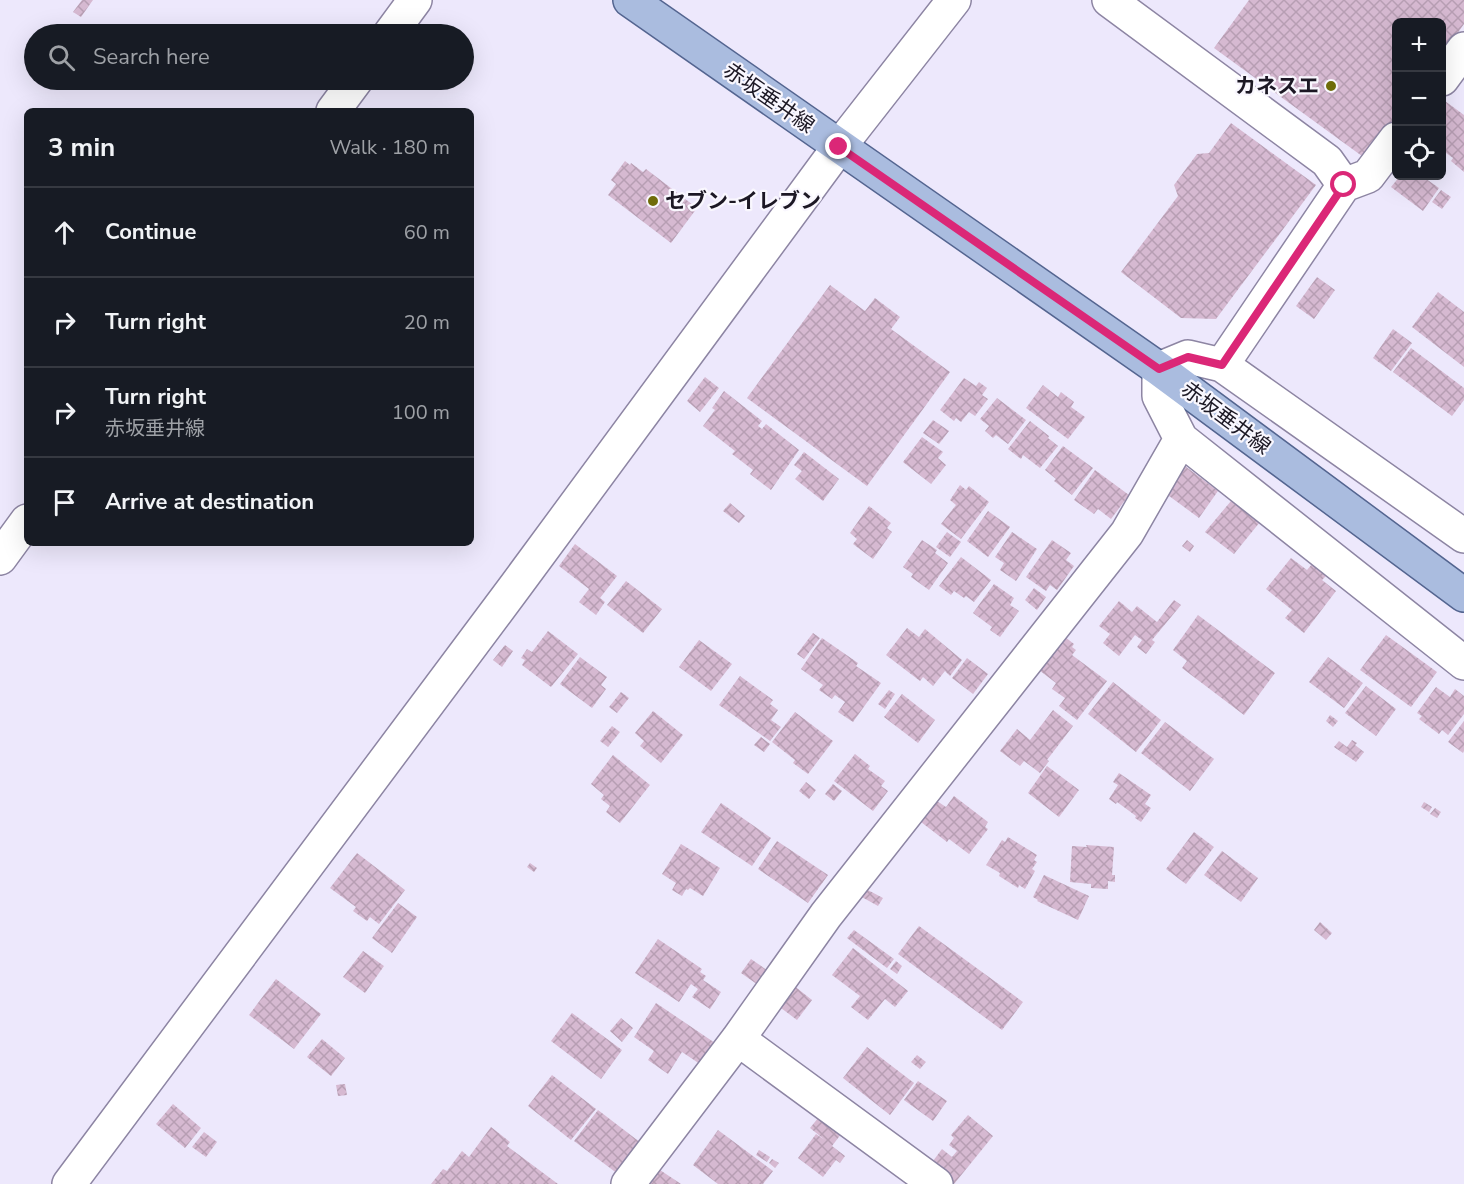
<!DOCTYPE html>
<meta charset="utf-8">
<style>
body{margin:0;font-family:"Nunito Sans","Noto Sans JP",sans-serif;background:#20242c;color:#f1f3f6}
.controls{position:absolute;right:18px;top:18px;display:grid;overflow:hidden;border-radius:9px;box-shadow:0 6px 24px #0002}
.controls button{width:54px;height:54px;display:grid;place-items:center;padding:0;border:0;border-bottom:2px solid #363941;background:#171b24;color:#f1f3f6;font:30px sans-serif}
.stop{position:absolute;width:18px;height:18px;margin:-14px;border:4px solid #db2777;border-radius:50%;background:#fff}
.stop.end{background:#db2777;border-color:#fff;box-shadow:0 2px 6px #0008}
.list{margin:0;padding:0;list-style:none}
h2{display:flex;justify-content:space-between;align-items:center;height:78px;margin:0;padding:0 24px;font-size:26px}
h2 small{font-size:20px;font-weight:400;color:#9ea1a6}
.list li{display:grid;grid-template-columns:39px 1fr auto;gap:18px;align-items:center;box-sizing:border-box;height:90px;padding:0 24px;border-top:2px solid #363941}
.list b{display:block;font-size:22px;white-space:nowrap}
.list p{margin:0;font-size:20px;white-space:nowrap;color:#9ea1a6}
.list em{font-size:20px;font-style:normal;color:#9ea1a6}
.icon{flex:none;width:33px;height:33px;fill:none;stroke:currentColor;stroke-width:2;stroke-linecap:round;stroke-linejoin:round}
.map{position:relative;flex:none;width:1464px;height:1184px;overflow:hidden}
.search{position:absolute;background:#171b24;box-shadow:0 6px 24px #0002;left:24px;top:24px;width:450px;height:66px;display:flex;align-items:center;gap:15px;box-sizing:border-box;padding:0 21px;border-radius:33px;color:#9ea1a6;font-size:22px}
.panel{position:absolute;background:#171b24;box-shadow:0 6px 24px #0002;left:24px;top:108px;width:450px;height:438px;border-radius:9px}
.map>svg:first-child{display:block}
.building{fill:url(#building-cross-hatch)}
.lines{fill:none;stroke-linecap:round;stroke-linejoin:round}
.minor-casing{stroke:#8d85a3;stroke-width:36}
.major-casing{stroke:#546590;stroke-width:36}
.minor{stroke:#fff;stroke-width:33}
.major{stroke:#aabcdf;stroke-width:33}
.route{stroke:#db2777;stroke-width:8}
.poi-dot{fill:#6f6c09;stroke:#f9f7fe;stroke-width:2}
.labels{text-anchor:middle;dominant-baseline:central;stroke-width:4.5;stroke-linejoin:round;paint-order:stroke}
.poi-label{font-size:21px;font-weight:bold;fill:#1c1824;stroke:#f9f7fe;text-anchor:end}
.street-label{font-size:21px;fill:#1c1824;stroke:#f9f7fe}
</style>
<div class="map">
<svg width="1464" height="1184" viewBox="0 0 1464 1184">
<defs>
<pattern id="building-cross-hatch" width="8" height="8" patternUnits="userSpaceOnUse" patternTransform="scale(1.5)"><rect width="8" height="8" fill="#d6b9d1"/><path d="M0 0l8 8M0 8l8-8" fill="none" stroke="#b79eb3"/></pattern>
</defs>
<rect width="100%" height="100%" fill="#ede8fc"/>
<!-- building -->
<path class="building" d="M82,0H93L81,17L73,12Z
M1249,0H1464V24L1442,55V22H1396V117L1366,159L1214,48Z
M1445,101L1464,115V172L1451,161L1453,158L1442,150V105Z
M1231,123L1316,185L1216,319L1181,318L1121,272L1178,196L1174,185L1197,154L1209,153Z
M625,161L630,165L631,163L643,172L646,169L697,208L671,243L608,195L616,184L611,180Z
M1400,176H1422L1439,188L1423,211L1391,187Z
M1441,190L1451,197L1442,209L1432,202Z
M1317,277L1335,290L1314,319L1296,306Z
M830,285L865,311L875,298L900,317L891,329L950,372L867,486L747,398Z
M1438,292L1464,312V367L1412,327Z
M1393,329L1412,343L1391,371L1373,358Z
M1411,348L1464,388V400L1452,416L1393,372Z
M705,377L719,388L700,412L687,401Z
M964,378L976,386L979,382L987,388L982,395L988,399L975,416L969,412L961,422L956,418L954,421L940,410Z
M1043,385L1058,397L1061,392L1074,402L1071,407L1085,417L1068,439L1026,408Z
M724,391L762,421L758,426L762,429L766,424L799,450L771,490L750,474L753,470L732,454L735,451L703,426L715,410L712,408Z
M997,398L1026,420L1008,444L996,435L993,438L985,431L989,426L980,419Z
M933,420L949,431L939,444L923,433Z
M1030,421L1049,436L1048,438L1058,446L1040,468L1023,455L1021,459L1008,449Z
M922,437L943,452L938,458L946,465L931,484L903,462Z
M1063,446L1093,468L1072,495L1054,481L1056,479L1045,470Z
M804,452L839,479L823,501L795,479L802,471L794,465Z
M1181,463L1218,491L1199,518L1161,490Z
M1095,470L1129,495L1111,519L1098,509L1094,514L1074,500Z
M960,485L966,490L969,486L989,502L961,539L941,524L956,505L950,500Z
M1231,501L1260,522L1234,554L1205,532Z
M730,503L745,516L739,523L723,511Z
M869,506L891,523L887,528L892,532L873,559L853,544L857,539L850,533Z
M988,511L1010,527L988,557L967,541Z
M947,532L961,542L950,557L936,547Z
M1012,532L1037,549L1016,581L1000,570L1004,563L995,557Z
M922,540L937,550L935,553L948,563L929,590L911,577L913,574L903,567Z
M1052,540L1071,553L1066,560L1074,566L1057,590L1050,585L1046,591L1026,577Z
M1187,540L1194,546L1190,552L1182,546Z
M575,544L617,576L600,598L605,602L596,615L579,602L589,589L559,566Z
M961,557L991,580L974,602L966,596L964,598L954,591L951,595L939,586Z
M1291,558L1307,570L1312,564L1326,576L1322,580L1336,591L1304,633L1285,618L1292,610L1266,589Z
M626,581L662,609L643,633L607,605Z
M994,584L1014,598L1010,605L1019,611L1000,637L990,630L992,627L973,613Z
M1034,588L1046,597L1037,610L1025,600Z
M1174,600L1181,605L1152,640L1155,642L1146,654L1137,647L1142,640L1135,635L1119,656L1103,643L1110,634L1099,626L1119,601L1132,612L1137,606L1157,622Z
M1198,615L1275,673L1244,715L1182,668L1187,661L1173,650Z
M907,628L919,637L925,629L962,660L950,676L945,671L933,686L923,677L920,681L886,655Z
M1056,630L1074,644L1072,647L1076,650L1072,655L1107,681L1077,720L1059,706L1065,698L1052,689L1056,683L1031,664Z
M548,631L578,654L551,687L522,665L525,660L521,658L527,649L532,652Z
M813,633L820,638L804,659L797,654Z
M1386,635L1437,672L1411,707L1360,670Z
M822,638L858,663L856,666L881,683L853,722L838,712L845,702L835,695L832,699L819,690L823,685L801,669Z
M699,640L732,664L711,691L679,667Z
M505,645L513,651L502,667L493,660Z
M580,657L607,677L601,685L606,689L592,708L560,684Z
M1328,657L1363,683L1344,708L1309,682Z
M967,658L988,674L973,694L952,678Z
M740,676L773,700L770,704L778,710L771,720L781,727L770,741L719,705Z
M1113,682L1161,720L1136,752L1088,714Z
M1366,686L1396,709L1376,736L1345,713Z
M1436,687L1450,697L1455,689L1464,696V714L1448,735L1442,730L1439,734L1419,719L1422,716L1417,713Z
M889,690L895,694L885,709L878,704Z
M621,692L629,698L617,713L609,707Z
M902,694L935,720L918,743L884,717Z
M1053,710L1073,726L1047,760L1049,761L1040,773L1024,761L1020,766L1000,751L1017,729L1030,740Z
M653,711L683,735L661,763L640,746L644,741L635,733Z
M795,712L833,741L808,774L793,763L795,760L772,742Z
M1330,715L1338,721L1333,727L1326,721Z
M1464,721V751L1463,753L1448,742Z
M1165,722L1214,759L1190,791L1141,753Z
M612,726L620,732L608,747L600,741Z
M761,737L770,744L764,752L754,745Z
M1352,740L1357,743L1355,745L1364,752L1356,762L1334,747L1339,741L1347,747Z
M855,754L870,766L868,769L885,781L881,786L888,791L873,811L834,781Z
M613,755L650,785L620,823L606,812L610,806L601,799L604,795L591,784Z
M1047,766L1079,790L1059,817L1028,793Z
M1119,773L1151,795L1145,804L1151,808L1141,822L1135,818L1136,816L1117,802L1116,804L1109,799L1118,785L1113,782Z
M806,782L816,790L809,799L799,791Z
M833,784L842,791L834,801L825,794Z
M954,796L988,822L985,827L988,829L969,854L949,839L947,842L921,822L937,801L946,807Z
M1424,802L1432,807L1429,812L1421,807Z
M721,803L771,838L752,866L701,832Z
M1435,808L1441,812L1437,818L1430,814Z
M1194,832L1214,847L1186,884L1166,869Z
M1008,837L1037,855L1034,860L1037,862L1032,869L1035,871L1025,889L1019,885L1018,888L999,876L1000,873L986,865L1002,840L1005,842Z
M777,841L828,875L808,903L758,869Z
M681,844L720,868L703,896L690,888L688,890L686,889L682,896L672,890L676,883L662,874Z
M1086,845L1114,847L1112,875H1115V882L1108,881V889L1091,888V884L1070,882L1072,846L1087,847Z
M1222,851L1258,878L1241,902L1204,875Z
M357,853L405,890L379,924L370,917L367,921L353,911L356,907L330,888Z
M530,863L537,868L534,872L527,867Z
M1044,875L1089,896L1078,920L1037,901L1038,900L1033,897Z
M864,888L883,898L878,906L860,896Z
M398,903L417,917L392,953L372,938Z
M1320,922L1332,933L1326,940L1314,930Z
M919,926L1023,1002L1002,1030L898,954Z
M854,930L894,959L887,968L847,938Z
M658,939L702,969L700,972L706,976L703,980L721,992L710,1009L692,997L698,989L691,984L679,1002L635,973Z
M853,948L908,991L895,1007L885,999L868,1020L851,1007L860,996L832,975Z
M363,951L384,966L365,993L343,977Z
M751,959L771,973L761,987L741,973Z
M896,961L902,966L897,974L890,969Z
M276,979L321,1014L294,1049L249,1015Z
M793,985L812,1000L797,1020L777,1005Z
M656,1003L715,1043L700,1064L682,1052L668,1074L648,1060L654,1051L634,1037Z
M572,1013L622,1050L601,1079L551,1041Z
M621,1018L633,1028L622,1042L610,1031Z
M322,1039L345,1058L331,1076L307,1057Z
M867,1047L914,1083L890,1115L843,1078Z
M917,1055L926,1062L920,1069L911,1062Z
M552,1075L596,1109L571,1140L528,1106Z
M918,1081L947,1101L933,1121L904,1100Z
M345,1084L347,1095L338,1096L336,1085Z
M173,1104L201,1128L185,1148L156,1124Z
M598,1110L641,1143L618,1174L574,1141Z
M823,1112L845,1129L832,1146L845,1156L840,1163L836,1160L823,1177L798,1158L816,1134L825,1140L810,1128Z
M968,1115L993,1136L954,1184L930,1165L942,1149L952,1157L957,1151L949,1145L954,1138L951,1135Z
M491,1127L510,1142L507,1146L558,1184H431L443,1169L447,1171L462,1151L469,1157Z
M718,1130L773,1171L763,1184H718L693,1165Z
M204,1132L217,1142L206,1157L192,1147Z
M759,1150L770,1157L767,1162L756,1155Z
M772,1159L779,1163L775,1168L769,1163Z
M657,1168L681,1184H646Z"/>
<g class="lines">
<!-- minor casing -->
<g class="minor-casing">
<path id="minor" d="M1109,0L1327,161L1344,185
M390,34L415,0
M1442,79L1464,49
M333,111L356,80
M1222,365L1344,185L1368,176L1396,139
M1464,536L1222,365L1188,357L1159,369V396L1181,439L1464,663
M0,558L27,521
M738,1039L936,1184
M69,1184L517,584L839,147L954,0
M628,1184L738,1039L826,915L1127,533L1181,439"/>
</g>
<!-- major casing -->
<g class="major-casing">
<path id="major" d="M630,0L1159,369L1464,595"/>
</g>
<!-- minor -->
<use href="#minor" class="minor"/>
<!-- major -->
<use href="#major" class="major"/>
</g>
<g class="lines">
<!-- route -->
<path class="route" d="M839,147L1159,369L1188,357L1222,365L1344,185"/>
</g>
<!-- markers -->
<g class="poi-dot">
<circle cx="1331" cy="86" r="6"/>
<circle cx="653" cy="201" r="6"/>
</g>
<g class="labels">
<!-- poi labels -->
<g class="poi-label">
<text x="1319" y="86">カネスエ</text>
<text x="665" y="201" text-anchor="start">セブン-イレブン</text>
</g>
<!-- street labels -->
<g class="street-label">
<text transform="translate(769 98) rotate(35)">赤坂垂井線</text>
<text transform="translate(1226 418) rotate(37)">赤坂垂井線</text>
</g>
</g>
</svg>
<div class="controls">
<button>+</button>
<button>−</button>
<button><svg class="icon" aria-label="locate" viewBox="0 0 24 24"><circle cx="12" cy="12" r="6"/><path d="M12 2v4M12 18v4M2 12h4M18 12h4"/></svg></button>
</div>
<div class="stop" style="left:1344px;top:185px"></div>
<div class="stop end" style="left:839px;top:147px"></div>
<div class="search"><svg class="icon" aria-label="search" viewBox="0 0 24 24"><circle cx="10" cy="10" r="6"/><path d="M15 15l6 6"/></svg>Search here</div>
<section class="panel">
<h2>3 min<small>Walk · 180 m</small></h2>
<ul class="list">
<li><svg class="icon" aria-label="ahead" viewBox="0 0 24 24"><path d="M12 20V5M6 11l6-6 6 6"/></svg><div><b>Continue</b></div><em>60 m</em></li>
<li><svg class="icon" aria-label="right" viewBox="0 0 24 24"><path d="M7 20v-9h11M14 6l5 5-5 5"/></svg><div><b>Turn right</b></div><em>20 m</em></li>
<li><svg class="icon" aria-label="right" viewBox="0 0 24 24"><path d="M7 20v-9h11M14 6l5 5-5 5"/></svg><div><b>Turn right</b><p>赤坂垂井線</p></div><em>100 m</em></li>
<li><svg class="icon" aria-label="arrive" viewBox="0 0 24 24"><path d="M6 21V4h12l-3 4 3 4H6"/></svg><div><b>Arrive at destination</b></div></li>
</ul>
</section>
</div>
